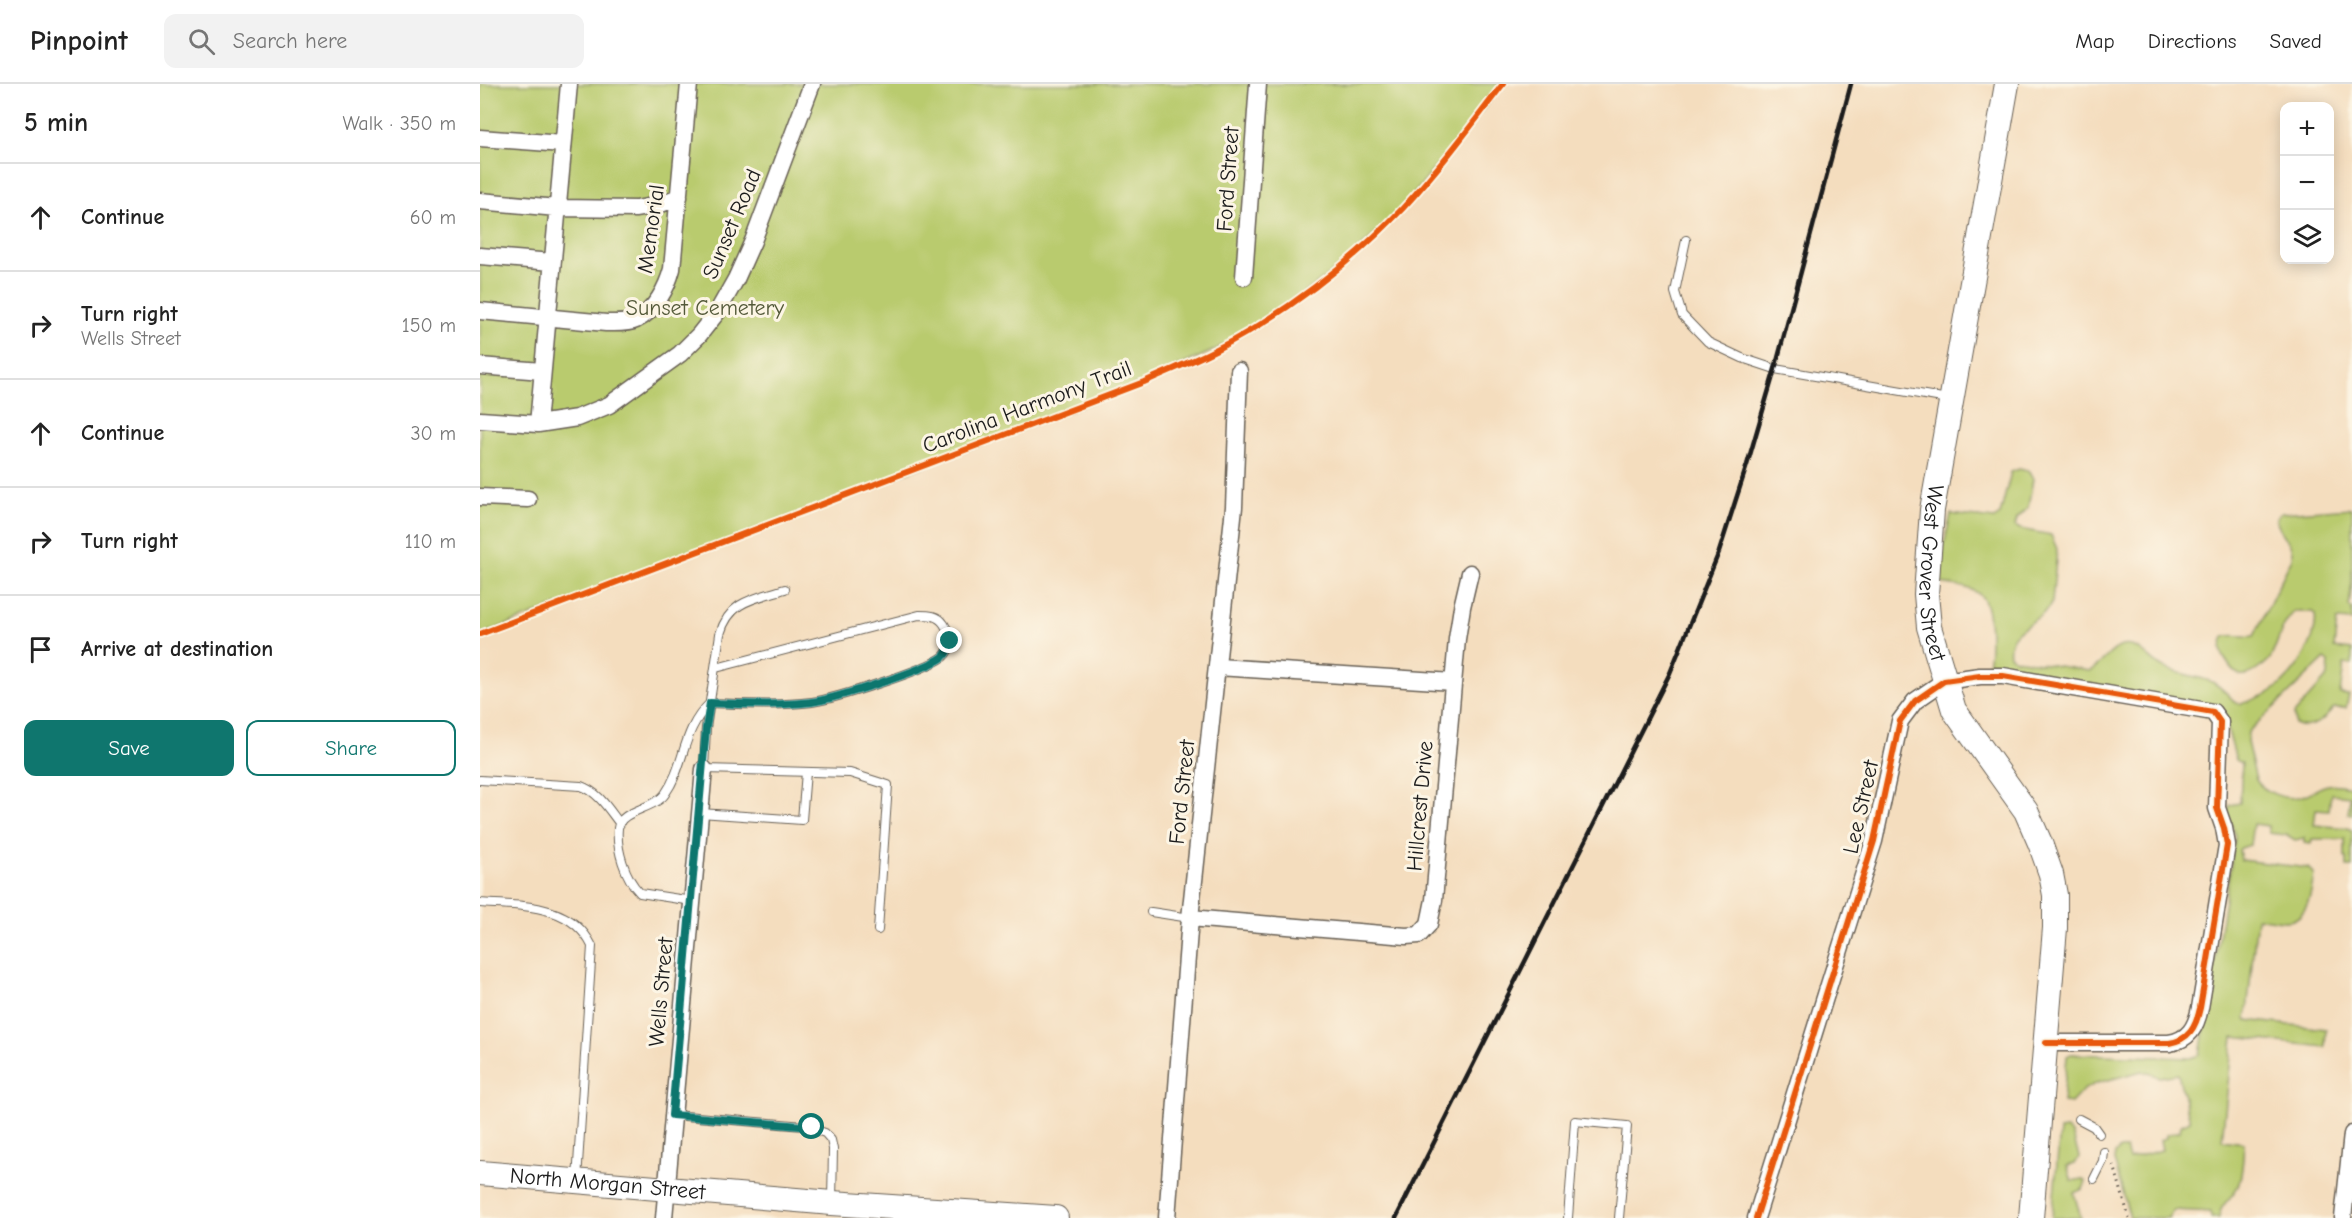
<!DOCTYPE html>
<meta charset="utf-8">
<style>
body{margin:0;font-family:"Comic Neue",sans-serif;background:#f2f2f2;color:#222}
.controls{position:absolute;right:18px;top:18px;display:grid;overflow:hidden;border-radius:12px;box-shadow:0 3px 15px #0003}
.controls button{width:54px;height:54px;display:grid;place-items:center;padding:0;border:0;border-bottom:2px solid #e0e0e0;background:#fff;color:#222;font:30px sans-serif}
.stop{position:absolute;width:18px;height:18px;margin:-14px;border:4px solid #0f766e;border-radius:50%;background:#fff}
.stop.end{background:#0f766e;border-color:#fff;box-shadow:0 2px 6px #0008}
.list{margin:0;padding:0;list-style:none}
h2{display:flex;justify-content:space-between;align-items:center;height:78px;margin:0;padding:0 24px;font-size:26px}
h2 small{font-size:20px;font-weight:400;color:#767676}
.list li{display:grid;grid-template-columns:39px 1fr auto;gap:18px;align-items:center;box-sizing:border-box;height:108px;padding:0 24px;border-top:2px solid #e0e0e0}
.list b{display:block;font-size:22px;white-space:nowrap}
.list p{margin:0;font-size:20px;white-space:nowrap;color:#767676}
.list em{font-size:20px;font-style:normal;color:#767676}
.actions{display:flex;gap:12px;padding:18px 24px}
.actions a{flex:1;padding:14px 0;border:2px solid #0f766e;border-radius:12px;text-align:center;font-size:21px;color:#0f766e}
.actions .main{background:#0f766e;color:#fff}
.icon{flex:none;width:33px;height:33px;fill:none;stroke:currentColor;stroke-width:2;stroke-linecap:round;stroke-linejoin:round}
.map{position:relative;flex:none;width:1872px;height:1134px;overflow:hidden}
header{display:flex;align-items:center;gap:36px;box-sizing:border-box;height:84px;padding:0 30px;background:#fff;border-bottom:2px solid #e0e0e0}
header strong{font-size:28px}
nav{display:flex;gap:33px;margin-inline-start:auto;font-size:21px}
.search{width:420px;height:54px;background:#f2f2f2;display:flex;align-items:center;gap:15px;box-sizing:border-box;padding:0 21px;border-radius:12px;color:#767676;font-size:22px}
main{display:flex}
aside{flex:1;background:#fff}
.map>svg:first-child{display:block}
.green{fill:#b9cb6e;stroke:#6a7445;stroke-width:1.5}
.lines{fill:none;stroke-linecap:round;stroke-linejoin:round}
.lane-casing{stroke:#686055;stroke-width:10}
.street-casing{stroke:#686055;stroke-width:19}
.secondary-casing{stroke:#686055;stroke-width:26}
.path{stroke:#686055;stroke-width:3;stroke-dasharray:1.5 4.5;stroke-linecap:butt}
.lane{stroke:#fff;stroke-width:8}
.street{stroke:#fff;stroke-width:16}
.secondary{stroke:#fff;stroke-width:24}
.rail{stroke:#1c1c1c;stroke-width:4.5}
.cycleway-casing{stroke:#fcf5e5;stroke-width:10}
.cycleway{stroke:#e8590c;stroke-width:6}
.route{stroke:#0f766e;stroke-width:8}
.labels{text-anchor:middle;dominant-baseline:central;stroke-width:6;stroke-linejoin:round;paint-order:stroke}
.street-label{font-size:22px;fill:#1c1c1c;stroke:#fcf5e5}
.park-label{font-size:22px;fill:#535939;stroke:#fcf5e5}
</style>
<header>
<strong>Pinpoint</strong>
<div class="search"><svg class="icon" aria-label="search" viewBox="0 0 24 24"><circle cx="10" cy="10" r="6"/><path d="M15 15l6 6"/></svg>Search here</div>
<nav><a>Map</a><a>Directions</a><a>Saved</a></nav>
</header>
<main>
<aside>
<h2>5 min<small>Walk · 350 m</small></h2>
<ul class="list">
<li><svg class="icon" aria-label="ahead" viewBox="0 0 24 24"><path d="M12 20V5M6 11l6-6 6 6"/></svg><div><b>Continue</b></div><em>60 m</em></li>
<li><svg class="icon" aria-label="right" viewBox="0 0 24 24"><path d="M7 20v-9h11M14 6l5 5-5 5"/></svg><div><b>Turn right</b><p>Wells Street</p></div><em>150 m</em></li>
<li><svg class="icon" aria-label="ahead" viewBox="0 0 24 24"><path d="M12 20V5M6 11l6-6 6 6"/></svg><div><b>Continue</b></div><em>30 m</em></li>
<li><svg class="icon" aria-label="right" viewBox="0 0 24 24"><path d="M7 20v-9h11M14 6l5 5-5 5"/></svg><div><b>Turn right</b></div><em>110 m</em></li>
<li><svg class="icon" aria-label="arrive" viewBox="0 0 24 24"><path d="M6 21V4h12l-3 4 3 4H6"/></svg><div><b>Arrive at destination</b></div></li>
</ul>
<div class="actions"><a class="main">Save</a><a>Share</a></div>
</aside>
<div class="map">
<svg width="1872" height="1134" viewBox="0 0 1872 1134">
<rect width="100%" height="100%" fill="#fcf5e5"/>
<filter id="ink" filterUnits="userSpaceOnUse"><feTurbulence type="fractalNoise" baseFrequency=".0167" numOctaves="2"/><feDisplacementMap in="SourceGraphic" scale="12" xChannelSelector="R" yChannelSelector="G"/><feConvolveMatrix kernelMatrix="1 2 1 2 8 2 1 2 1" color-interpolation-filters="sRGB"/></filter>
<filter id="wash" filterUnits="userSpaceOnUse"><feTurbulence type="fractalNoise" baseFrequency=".008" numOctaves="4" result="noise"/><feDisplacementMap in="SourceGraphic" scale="24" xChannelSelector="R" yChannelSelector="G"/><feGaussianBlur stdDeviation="1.35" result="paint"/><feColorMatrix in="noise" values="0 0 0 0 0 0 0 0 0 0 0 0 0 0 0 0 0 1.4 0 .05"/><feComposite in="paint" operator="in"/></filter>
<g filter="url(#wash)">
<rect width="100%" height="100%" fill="#f4ddbe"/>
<!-- green -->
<path class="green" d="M0,0H1023L921,126L863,180L800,227L735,266L664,298L0,551Z
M1539,385L1548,387L1553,395L1548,424L1537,435L1535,442L1540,445L1571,451L1577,465L1572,518C1562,540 1525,542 1530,571L1535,575L1609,587C1622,582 1628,566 1642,562C1658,558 1670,576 1682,583C1698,591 1716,591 1732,598C1742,603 1749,612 1756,619L1761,620C1771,616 1786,612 1795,605C1815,590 1839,556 1835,530L1832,528H1814C1801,540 1799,557 1791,573C1789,577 1785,580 1781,583C1763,597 1756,593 1745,575C1740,567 1740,561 1744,553C1755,549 1764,554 1774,552L1812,474C1814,456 1797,449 1796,434L1801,429L1872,424V498L1869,523L1872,524V537L1857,536L1854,564L1872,566V581L1864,580L1860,610L1869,611L1866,624H1854C1845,635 1830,648 1815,640L1814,630L1848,592L1849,578L1845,575L1768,648L1767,658L1776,696C1784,708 1804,716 1818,713C1828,712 1837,703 1848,701C1856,699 1865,702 1872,703V730H1868L1870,712L1851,710L1849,726L1836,725L1834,741L1868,744L1872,746V783H1867V774L1865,773V755H1832L1831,760L1824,759V754L1815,756L1807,751L1788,749V742L1773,740L1770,761L1761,764L1759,766L1761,776L1828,784L1834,790C1832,806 1828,836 1807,837C1797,837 1787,834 1777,834L1766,936L1846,945L1845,963L1753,953L1742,1056L1764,1059C1763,1072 1763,1090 1758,1102C1752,1115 1740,1119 1739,1134H1731V1128L1693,1126L1688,1134H1650L1634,1076L1635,1070L1640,1065H1646L1649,1075L1682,1066L1680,1056L1686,1054V1051L1700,1047L1701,1041L1710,1037L1698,990L1680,993L1662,987L1617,999L1603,1006L1591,1019L1583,1018L1587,972L1591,970L1711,974L1720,971L1755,754C1755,742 1743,732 1750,721L1760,719L1762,679L1756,676L1745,636L1506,586C1512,573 1512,523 1501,512C1491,502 1474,502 1461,499L1464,461L1471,430L1514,435L1520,431L1531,388Z
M1586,1045L1592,1049L1599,1073L1595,1080L1587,1082L1592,1097L1602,1095L1606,1098L1603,1105L1594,1109L1601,1134H1572L1580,1046Z"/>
</g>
<g filter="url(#ink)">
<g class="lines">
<!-- lane casing -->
<g class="lane-casing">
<path id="lane" d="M1206,156L1195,208L1202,231L1228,258L1262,274L1295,285L1468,315
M305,505C274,515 250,516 240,550L226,644L224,685L370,689L408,701L398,846
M0,696L101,702C119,708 129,726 140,740
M220,729L322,736L326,688
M212,817L160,809C145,794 136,765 138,744C140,726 175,725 185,710C206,680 201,647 230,619C264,620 298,622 332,618C354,615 446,586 463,573C473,565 470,549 464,540C458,531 449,531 439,531L236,584
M0,819C41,822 91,819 112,862L97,1096
M671,828L710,834
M193,1031L324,1042L345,1049L351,1056L353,1065L352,1117
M1599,1035L1614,1043L1619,1050
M1614,1095L1623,1077L1624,1068
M1088,1134L1095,1037L1147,1042L1139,1134"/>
</g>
<!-- street casing -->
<g class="street-casing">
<path id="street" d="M0,54L83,60
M0,117L77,124L156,125L178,121L199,113
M0,172L72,178
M764,193L778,0
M0,227L126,239C136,239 147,240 156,236C175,227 187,204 192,185L209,0
M0,282L62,287
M0,336L58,340L97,334L129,321L200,270L219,251L238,227L256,195L273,157L332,0
M58,340L89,0
M0,413L48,415
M738,583L973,598
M710,834L926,852L939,851L949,840L954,816L977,555L982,523L990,489
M184,1134L224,685
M687,1134L710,834L754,423L759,287
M1276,1134L1394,757L1420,637L1435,617L1464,597L1500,592H1523L1733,628L1740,638L1737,724L1744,744L1747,761L1720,924C1716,943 1709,956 1689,959H1566
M1863,1134L1872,1050"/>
</g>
<!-- secondary casing -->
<g class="secondary-casing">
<g id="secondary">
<path id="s1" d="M1527,0L1452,426L1446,510L1449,543L1474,626L1546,727L1560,759L1571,790L1575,811V844L1551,1134"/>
<path id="s2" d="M0,1089L352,1119L576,1134"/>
</g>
</g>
<!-- path -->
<path class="path" d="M1634,1081L1649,1134"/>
<!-- lane -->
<use href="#lane" class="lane"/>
<!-- street -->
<use href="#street" class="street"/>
<!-- secondary -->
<use href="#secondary" class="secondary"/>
<!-- rail -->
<path class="rail" d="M916,1134L1190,589L1239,468L1267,381L1295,285L1371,0"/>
<!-- cycleway casing -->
<g class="cycleway-casing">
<path id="cycleway" d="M0,550L664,298C687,287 712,278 735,266C804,231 870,180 923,124C959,85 991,42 1023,0
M1276,1134L1394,757L1420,637L1435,617L1464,597L1500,592H1523L1733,628L1740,638L1737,724L1744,744L1747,761L1720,924C1716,943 1709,956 1689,959H1566"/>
</g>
<!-- cycleway -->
<use href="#cycleway" class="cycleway"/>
</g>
</g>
<g class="lines" filter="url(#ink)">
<!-- route -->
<path class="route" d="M332,1043L192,1031L226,644L230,619C264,620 298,622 332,618C354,615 446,586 463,573C468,569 469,563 470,557"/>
</g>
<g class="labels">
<!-- street labels -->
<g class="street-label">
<text transform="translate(748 95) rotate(-86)">Ford Street</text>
<text transform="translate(252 140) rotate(-67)">Sunset Road</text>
<text transform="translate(171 145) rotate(-82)">Memorial</text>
<text transform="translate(547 323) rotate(-21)">Carolina Harmony Trail</text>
<text stroke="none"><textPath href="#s1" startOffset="496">West Grover Street</textPath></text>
<text transform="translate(702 708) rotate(-84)">Ford Street</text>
<text transform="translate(940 722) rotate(-85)">Hillcrest Drive</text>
<text transform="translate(1381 723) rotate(-77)">Lee Street</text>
<text transform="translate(181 908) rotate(-85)">Wells Street</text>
<text stroke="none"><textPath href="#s2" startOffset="128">North Morgan Street</textPath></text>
</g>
<!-- park labels -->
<g class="park-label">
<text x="225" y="224">Sunset Cemetery</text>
</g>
</g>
</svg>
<div class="controls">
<button>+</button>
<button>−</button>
<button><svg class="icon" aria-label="layers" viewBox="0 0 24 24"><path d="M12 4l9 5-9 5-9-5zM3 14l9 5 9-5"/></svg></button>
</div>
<div class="stop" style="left:332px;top:1043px"></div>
<div class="stop end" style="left:470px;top:557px"></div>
</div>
</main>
